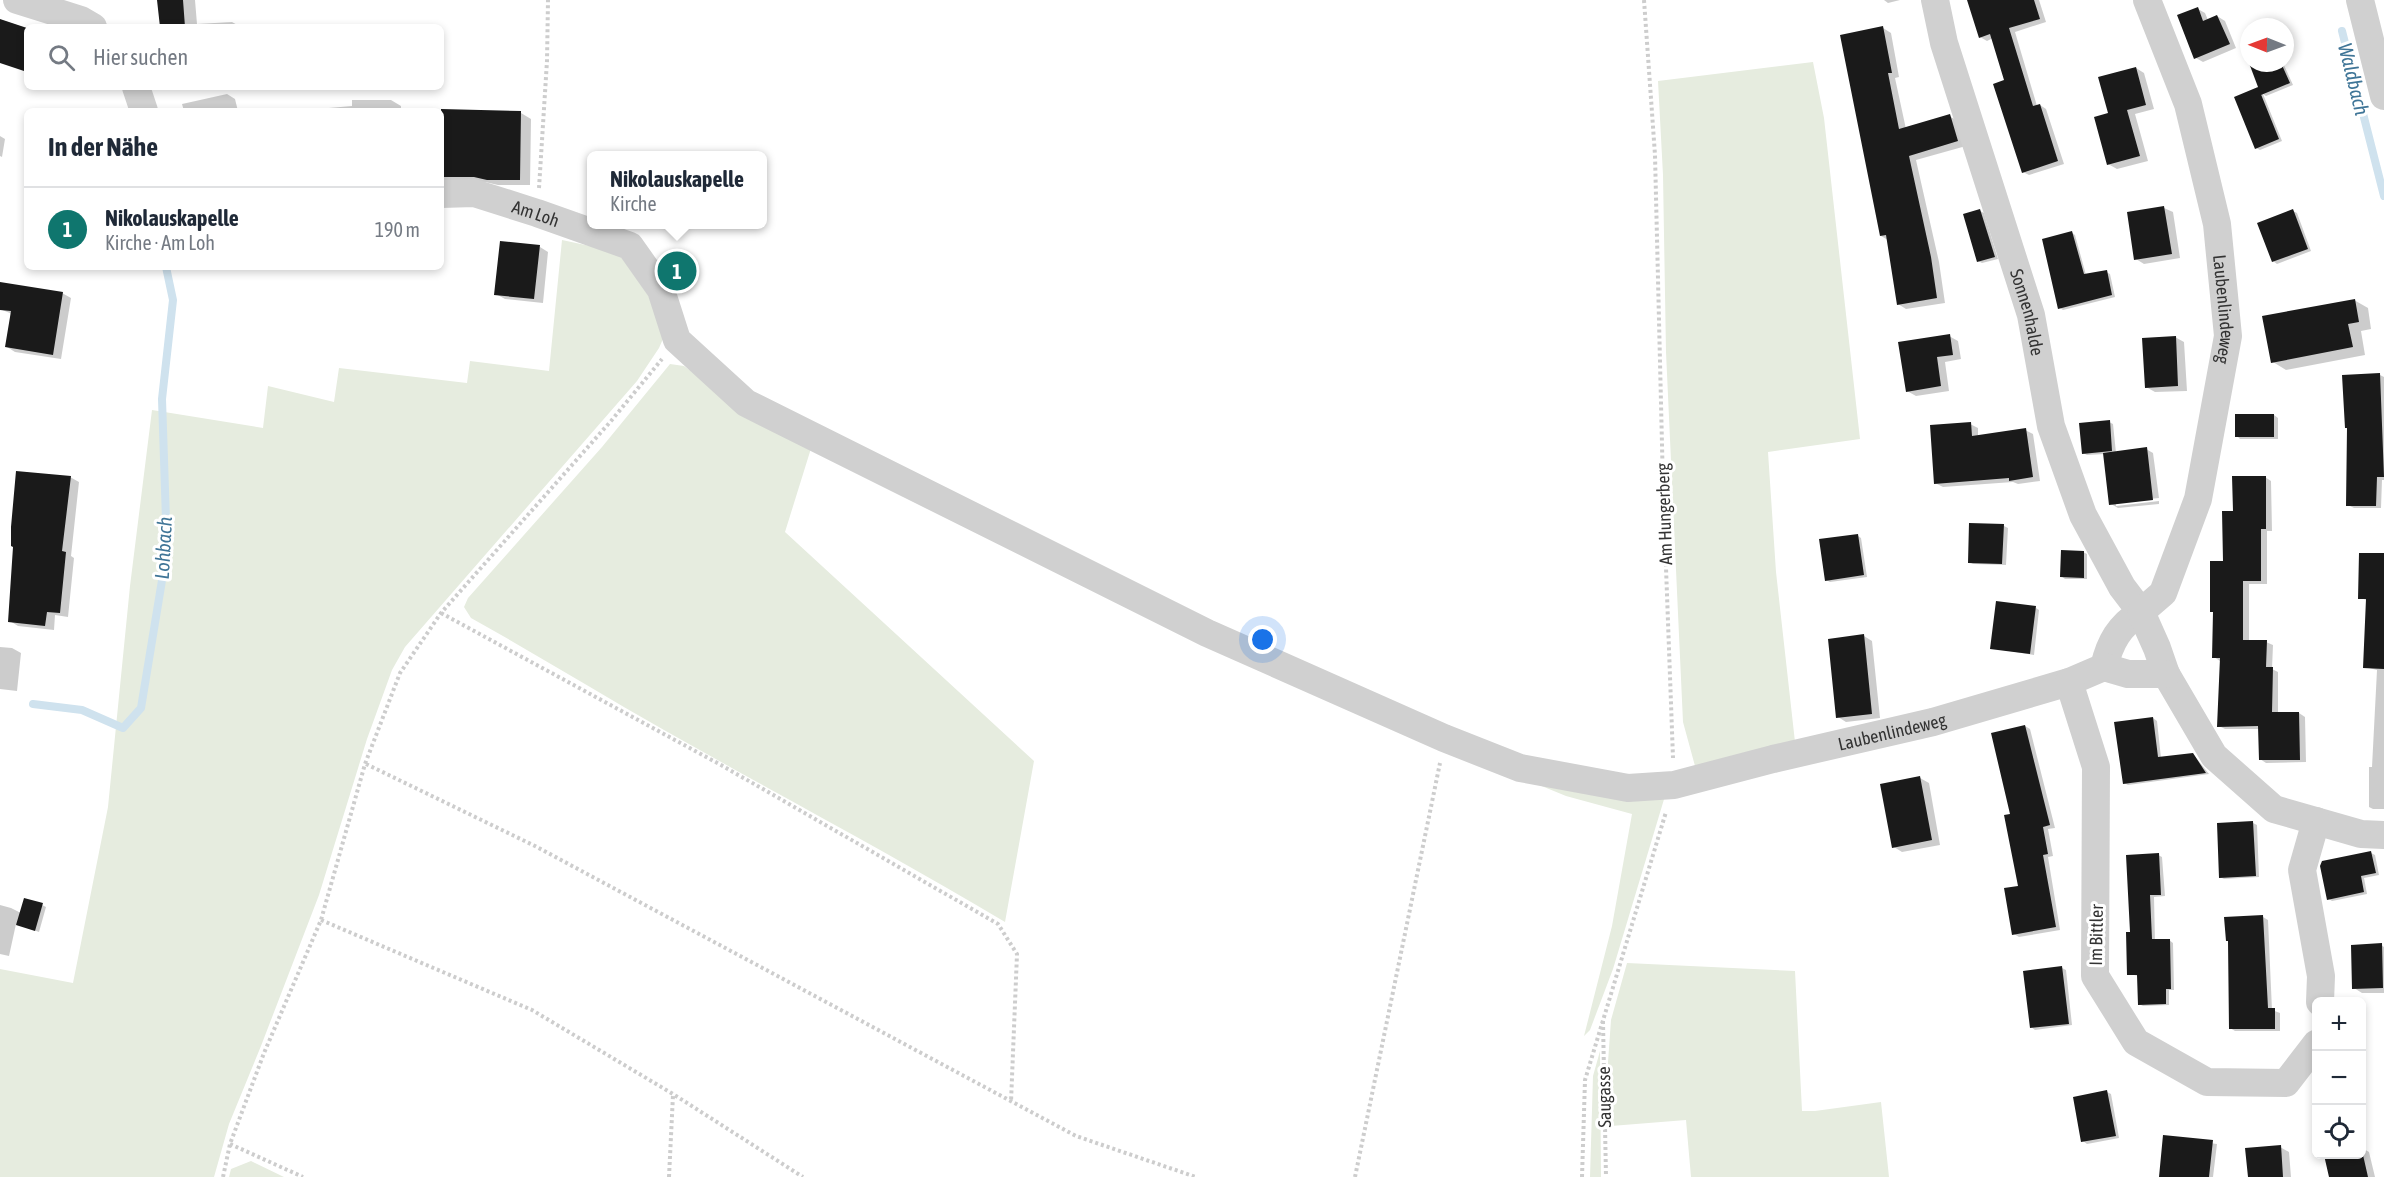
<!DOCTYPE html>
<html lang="de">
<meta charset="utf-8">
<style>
body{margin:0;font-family:"Asap Condensed",sans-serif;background:#f6f6f7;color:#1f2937}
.controls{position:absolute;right:18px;bottom:18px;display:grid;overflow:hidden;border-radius:9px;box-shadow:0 3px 9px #0003}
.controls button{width:54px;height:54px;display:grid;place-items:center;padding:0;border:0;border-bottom:2px solid #e0e1e3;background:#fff;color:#1f2937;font:30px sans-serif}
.compass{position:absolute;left:2240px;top:18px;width:54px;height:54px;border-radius:50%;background:#fff;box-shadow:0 3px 9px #0003;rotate:271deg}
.you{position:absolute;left:1263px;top:640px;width:21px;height:21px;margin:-15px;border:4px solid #fff;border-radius:50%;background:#1a73e8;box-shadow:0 0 0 9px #1a73e833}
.badge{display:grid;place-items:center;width:39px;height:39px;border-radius:50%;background:#0f766e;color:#fff;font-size:20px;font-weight:700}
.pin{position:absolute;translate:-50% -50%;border:3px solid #fff;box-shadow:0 2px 6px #0006}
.popup{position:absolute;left:587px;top:151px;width:180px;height:78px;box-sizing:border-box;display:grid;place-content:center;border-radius:9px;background:#fff;filter:drop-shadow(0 2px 4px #0005);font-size:20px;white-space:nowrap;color:#747a83}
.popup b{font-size:22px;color:#1f2937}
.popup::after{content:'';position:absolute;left:50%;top:100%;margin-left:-12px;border:12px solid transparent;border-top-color:#fff}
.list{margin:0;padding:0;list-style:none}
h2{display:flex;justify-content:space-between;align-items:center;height:78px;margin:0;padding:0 24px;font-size:26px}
h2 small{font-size:20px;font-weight:400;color:#747a83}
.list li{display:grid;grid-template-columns:39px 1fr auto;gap:18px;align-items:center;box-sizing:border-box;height:84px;padding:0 24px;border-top:2px solid #e0e1e3}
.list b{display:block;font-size:22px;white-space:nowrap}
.list p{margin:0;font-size:20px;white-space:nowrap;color:#747a83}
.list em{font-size:20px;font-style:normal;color:#747a83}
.icon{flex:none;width:33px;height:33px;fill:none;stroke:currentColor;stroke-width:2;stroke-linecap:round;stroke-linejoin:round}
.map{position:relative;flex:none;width:2384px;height:1177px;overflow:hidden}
.search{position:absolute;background:#fff;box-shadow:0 3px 9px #0003;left:24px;top:24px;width:420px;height:66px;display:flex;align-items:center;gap:15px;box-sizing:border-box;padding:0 21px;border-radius:9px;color:#747a83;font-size:22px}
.panel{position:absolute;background:#fff;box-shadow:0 3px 9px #0003;left:24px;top:108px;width:420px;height:162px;border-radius:9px}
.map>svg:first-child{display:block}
.green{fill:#e6ecdf}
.shadow{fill:#0003}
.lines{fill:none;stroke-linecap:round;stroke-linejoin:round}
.stream{stroke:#cfe2ee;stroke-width:8}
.building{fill:#1a1a1a}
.path{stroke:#cdcdcd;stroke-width:4;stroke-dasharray:3 3;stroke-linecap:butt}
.minor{stroke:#d0d0d0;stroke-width:28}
.labels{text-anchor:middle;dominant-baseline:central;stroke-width:6;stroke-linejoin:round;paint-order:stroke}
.street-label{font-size:18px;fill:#333;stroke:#fff}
.water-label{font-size:20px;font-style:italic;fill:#3f7597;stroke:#fff}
</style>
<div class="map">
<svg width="2384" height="1177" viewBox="0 0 2384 1177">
<rect width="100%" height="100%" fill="#fff"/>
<!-- green -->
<path class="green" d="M1813,62L1824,118L1860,439L1768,452L1776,572L1795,742L1695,766L1683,722L1666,352L1663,175L1658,81Z
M562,240L618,252L669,325L659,348L637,381L405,647L392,670L367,739L319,895L261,1046L229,1124L214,1177H0V969L73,983L108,807L130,586L152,410L263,428L268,386L334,402L339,368L467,383L470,361L549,371Z
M670,364L684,366L745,410L813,442L785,532L1034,761L1005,922C893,855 777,794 664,730C599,693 536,654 471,618L464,607L468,598L602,447Z
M1463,754L1665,796L1613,969L1590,1030L1584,1036L1612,926L1632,814L1566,796Z
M1627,963L1795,971L1802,1111H1815L1881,1102L1889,1177H1691L1686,1120L1611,1126L1608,1062L1611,1020Z
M1600,1051L1601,1177H1590L1593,1076Z
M251,1161L284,1177H229L231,1169Z"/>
<!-- shadow -->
<path class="shadow" d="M159,0H195L197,24L232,22L241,27H161Z
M1884,0H1900L1888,3Z
M1969,0H2039L2046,22L2015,32L2037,106L2040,105L2046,109L2064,164L2029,175L2023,172L2006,81L1993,38L1987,41L1980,37Z
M2198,9L2205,13L2208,20L2217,16L2225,21L2236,48L2203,62L2196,58Z
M1883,28L1891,33L1899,77L1895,78L1906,129L1949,116L1958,121L1966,146L1916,160L1939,262L1945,303L1906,309L1898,304L1888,240L1881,236Z
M2251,63H2283L2293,85L2266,96L2263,94L2282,141L2260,150L2256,148L2261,91Z
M2136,68L2144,73L2154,109L2135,114L2148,161L2117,169L2108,164L2110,115Z
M227,94L235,99L238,111H184L182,104Z
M352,100H391L401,106V111H409H294L352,106Z
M441,112L521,113L531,119L530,185H498L485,182L441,186Z
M0,136L5,139L2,157L0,156Z
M27,139V154L24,153Z
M2164,208L2173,212L2180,258L2144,264L2136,259Z
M1980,211L1984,213L1998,259L1982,263L1978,261Z
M2293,211L2297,213L2311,251L2277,264L2273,261Z
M2071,232L2075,235L2086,275L2106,272L2110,274L2115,297L2063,310L2060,308Z
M540,247L548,252L543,303L505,299L496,294Z
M62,293L71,298L61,359L15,352L7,347L12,314L0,309V297Z
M2354,300L2368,308L2371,329L2361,331L2365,355L2286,370L2273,362Z
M1949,336L1958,341L1961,359L1945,362L1949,391L1916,396L1907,391Z
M2175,337L2184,342L2187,391L2155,392L2146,387Z
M2380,375L2384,377V480H2382L2381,508H2354L2348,505L2349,429L2346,428Z
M2274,415L2278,418V439H2240L2237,436Z
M2109,422L2113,424L2116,453L2146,449L2153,453L2159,498L2116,503V506L2159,501V504L2118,508L2111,504L2105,454L2087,455L2083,453Z
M1970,424L1978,428V437L2025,430L2033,434L2040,481L2018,484L2013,482L1943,487L1935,483Z
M70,477L79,482L71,556L74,558L68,617L55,615L54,630L18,626L10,621L15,547Z
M2265,477L2271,481L2272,531H2267V584H2249V642H2266L2273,645L2272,669L2278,672V714L2299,713L2305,717L2306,762L2266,763L2260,759V729H2225L2219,726L2220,661L2214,657L2224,562L2234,512Z
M1971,524L2004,526L2008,528L2006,565L1973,564L1969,562Z
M1858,536L1861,538L1867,577L1830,582L1826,580Z
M2083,552L2087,554V579H2065L2061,576Z
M2384,555V809H2373L2369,807V767H2372L2377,670L2365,667L2367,600L2360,598Z
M2036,608L2039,610L2034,655L1991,648Z
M1864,636L1872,641L1880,718L1846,722L1838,717Z
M0,647L12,648L21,653L17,691L0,689Z
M2153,718L2157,721L2161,758L2193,754L2209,774L2128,785L2124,783Z
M2025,726L2030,729L2055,828L2048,829L2053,856L2048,857L2060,930L2019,937L2014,934L2020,887Z
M1920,778L1929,783L1940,845L1902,852L1894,847Z
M2253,823L2257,825L2259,877L2224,879L2220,877L2218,824Z
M2371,853L2375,855L2379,875L2364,878L2367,894L2332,901L2329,899Z
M2158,855L2162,857L2165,896L2154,897L2155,941L2169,940L2173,943L2174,990H2169V1005L2143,1006L2139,1004V976L2129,974L2132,933Z
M0,905L11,908L21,913L42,905L46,907L39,932L16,924L9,956L0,954Z
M2263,917L2268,920L2272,1010L2280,1013V1031H2235L2230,1028Z
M2381,945L2384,947V993H2362L2354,988Z
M2062,968L2066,970L2072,1025L2035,1030L2031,1027Z
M2107,1092L2111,1094L2119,1138L2087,1144L2083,1141Z
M2165,1137L2217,1144L2213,1177H2161Z
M2280,1147L2289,1152L2291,1177H2249Z
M2362,1148L2369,1152L2375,1177H2331L2325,1156L2362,1154Z"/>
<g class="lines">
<!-- stream -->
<path class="stream" d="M2342,31L2384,196
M33,704L82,710L123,728L141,708L167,550L162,399L173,300L166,267"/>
</g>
<!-- building -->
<path class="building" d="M157,0H183L185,27H160Z
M1967,0H2034L2040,19L2009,28L2033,106L2040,104L2058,161L2022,173L1993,84L2004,80L1990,34L1979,38Z
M2198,7L2203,21L2217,15L2230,44L2194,59L2177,15Z
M0,19L27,28V72L0,63Z
M1883,26L1892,73H1888L1899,129L1950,114L1958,141L1909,156L1931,257L1937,298L1897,305L1886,235L1880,236L1840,35Z
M2249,63H2281L2290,83L2261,95Z
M2136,67L2146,105L2127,110L2140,156L2107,165L2094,117L2108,113L2098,77Z
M2258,87L2279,139L2255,149L2234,97Z
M441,109L521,111L520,180H487L474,177H441Z
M2164,206L2172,254L2134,260L2127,212Z
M1980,209L1995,257L1977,262L1963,214Z
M2293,209L2308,249L2272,262L2257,223Z
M2072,231L2084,274L2107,270L2112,295L2058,309L2042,239Z
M500,241L540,245L534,299L494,295Z
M0,282L63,292L53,355L5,347L11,311L0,310Z
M2355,299L2359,322L2348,324L2353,347L2271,363L2262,316Z
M1950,334L1953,355L1937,357L1941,386L1906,392L1898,342Z
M2176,336L2178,386L2145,388L2142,338Z
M2380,373L2384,477H2377L2376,506H2346L2347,428H2345L2342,375Z
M2235,414H2274V437H2235Z
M2110,420L2112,451L2082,454L2079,423Z
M1971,422L1972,436L2026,428L2033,477L2009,481V478L1934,484L1930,425Z
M2147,447L2153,500L2109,505L2103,453Z
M16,471L71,476L62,551L66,552L60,613L47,612L45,626L8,622L13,547L11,546V527Z
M2232,476H2266V529H2261V581H2243V640H2267L2266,667H2273L2272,712H2299L2300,760H2259L2258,726L2217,727L2220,658H2212L2213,612H2210V561H2223L2222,511H2233Z
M1969,523L2004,524L2002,564L1968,563Z
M1858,534L1864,575L1825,581L1819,539Z
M2061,550L2084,551V578L2060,577Z
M2359,553H2384V669L2363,668L2366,599H2358Z
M1996,601L2036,606L2030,654L1990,649Z
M1864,634L1872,714L1836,718L1828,639Z
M2153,717L2158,757L2193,753L2206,773L2123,784L2114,722Z
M2025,725L2050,825L2043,827L2048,854L2043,855L2056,927L2012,935L2004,888L2018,886L2004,815L2010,814L1991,733Z
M1920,776L1932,840L1892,848L1880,784Z
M2253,821L2256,876L2219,878L2217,823Z
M2371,851L2376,873L2361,876L2364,892L2327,900L2320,866L2322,861Z
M2159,853L2161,895H2150L2152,939H2170L2171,989H2166V1004L2138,1005L2137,975H2127L2126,932H2130L2126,855Z
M24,898L43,903L35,931L16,925Z
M2263,915L2268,1008H2275V1029H2229L2228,941H2226L2224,917Z
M2382,943L2383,988L2352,989L2351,945Z
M2062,966L2069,1024L2030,1028L2023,971Z
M2107,1090L2116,1136L2081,1142L2073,1097Z
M2163,1135L2213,1140L2209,1177H2159Z
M2281,1145L2283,1177H2248L2245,1148Z
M2324,1155H2363L2368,1177H2329Z"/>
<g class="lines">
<!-- path -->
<path class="path" d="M1644,0L1655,155L1663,486L1673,758
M539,188L547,61L548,0
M441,613L721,765L998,924L1017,954L1011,1102
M366,764L535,846L1076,1136L1196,1177
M321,920L532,1010L673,1094L803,1177
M1603,1021L1606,1177
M230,1144L303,1177
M223,1177L230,1144L264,1053L321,920L365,764L400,673L441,613L611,421L662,359
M669,1177L673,1095
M1355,1177L1440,763
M1582,1177L1585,1080L1666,812"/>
<!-- minor -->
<g class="minor">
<path d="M17,0L81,20L93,27"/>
<path id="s1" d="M1935,0L1944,43L2031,315L2051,426L2083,515L2122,587L2141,612C2119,626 2110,642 2104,667"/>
<path id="s2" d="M2147,0L2188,104L2217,224L2228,336L2198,499L2163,593L2141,612L2157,648L2166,674L2214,756L2274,809L2361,834L2384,835"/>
<path d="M2360,0L2384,96"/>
<path d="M136,87L144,111"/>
<path id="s3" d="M441,194L474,193L537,213L630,246L661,290L677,340L746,403L1207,633L1444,738L1520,768L1628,788L1674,785L1773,759L1933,722L2069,682L2104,667L2128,674H2166"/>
<path d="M2069,682L2096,767L2095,976L2136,1042L2207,1082L2286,1083L2316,1044"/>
<path d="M2316,821L2302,870L2321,976L2320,1002"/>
</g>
</g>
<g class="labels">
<!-- street labels -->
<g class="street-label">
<text stroke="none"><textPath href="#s3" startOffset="98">Am Loh</textPath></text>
<text stroke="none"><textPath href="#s2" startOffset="321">Laubenlindeweg</textPath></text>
<text stroke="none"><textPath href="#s1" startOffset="326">Sonnenhalde</textPath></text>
<text transform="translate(1664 514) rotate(-92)">Am Hungerberg</text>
<text stroke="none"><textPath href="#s3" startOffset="1634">Laubenlindeweg</textPath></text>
<text transform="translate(2096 935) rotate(-89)">Im Bittler</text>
<text transform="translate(1604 1097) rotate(-91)">Saugasse</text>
</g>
<!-- water labels -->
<g class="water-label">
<text transform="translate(2354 79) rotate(76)">Waldbach</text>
<text transform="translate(163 548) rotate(-87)">Lohbach</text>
</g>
</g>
</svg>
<div class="controls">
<button>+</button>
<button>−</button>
<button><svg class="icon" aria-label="locate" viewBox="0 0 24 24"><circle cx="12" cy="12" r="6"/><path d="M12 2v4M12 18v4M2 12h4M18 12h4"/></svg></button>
</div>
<svg class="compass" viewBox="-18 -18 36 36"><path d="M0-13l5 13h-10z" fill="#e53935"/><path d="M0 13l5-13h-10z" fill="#747a83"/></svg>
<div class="you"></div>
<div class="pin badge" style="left:677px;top:271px">1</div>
<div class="popup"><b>Nikolauskapelle</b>Kirche</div>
<div class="search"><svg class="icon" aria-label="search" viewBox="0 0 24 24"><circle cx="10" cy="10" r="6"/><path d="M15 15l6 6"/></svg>Hier suchen</div>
<section class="panel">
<h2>In der Nähe<small></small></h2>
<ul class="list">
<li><span class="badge">1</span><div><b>Nikolauskapelle</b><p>Kirche · Am Loh</p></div><em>190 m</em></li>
</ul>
</section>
</div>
